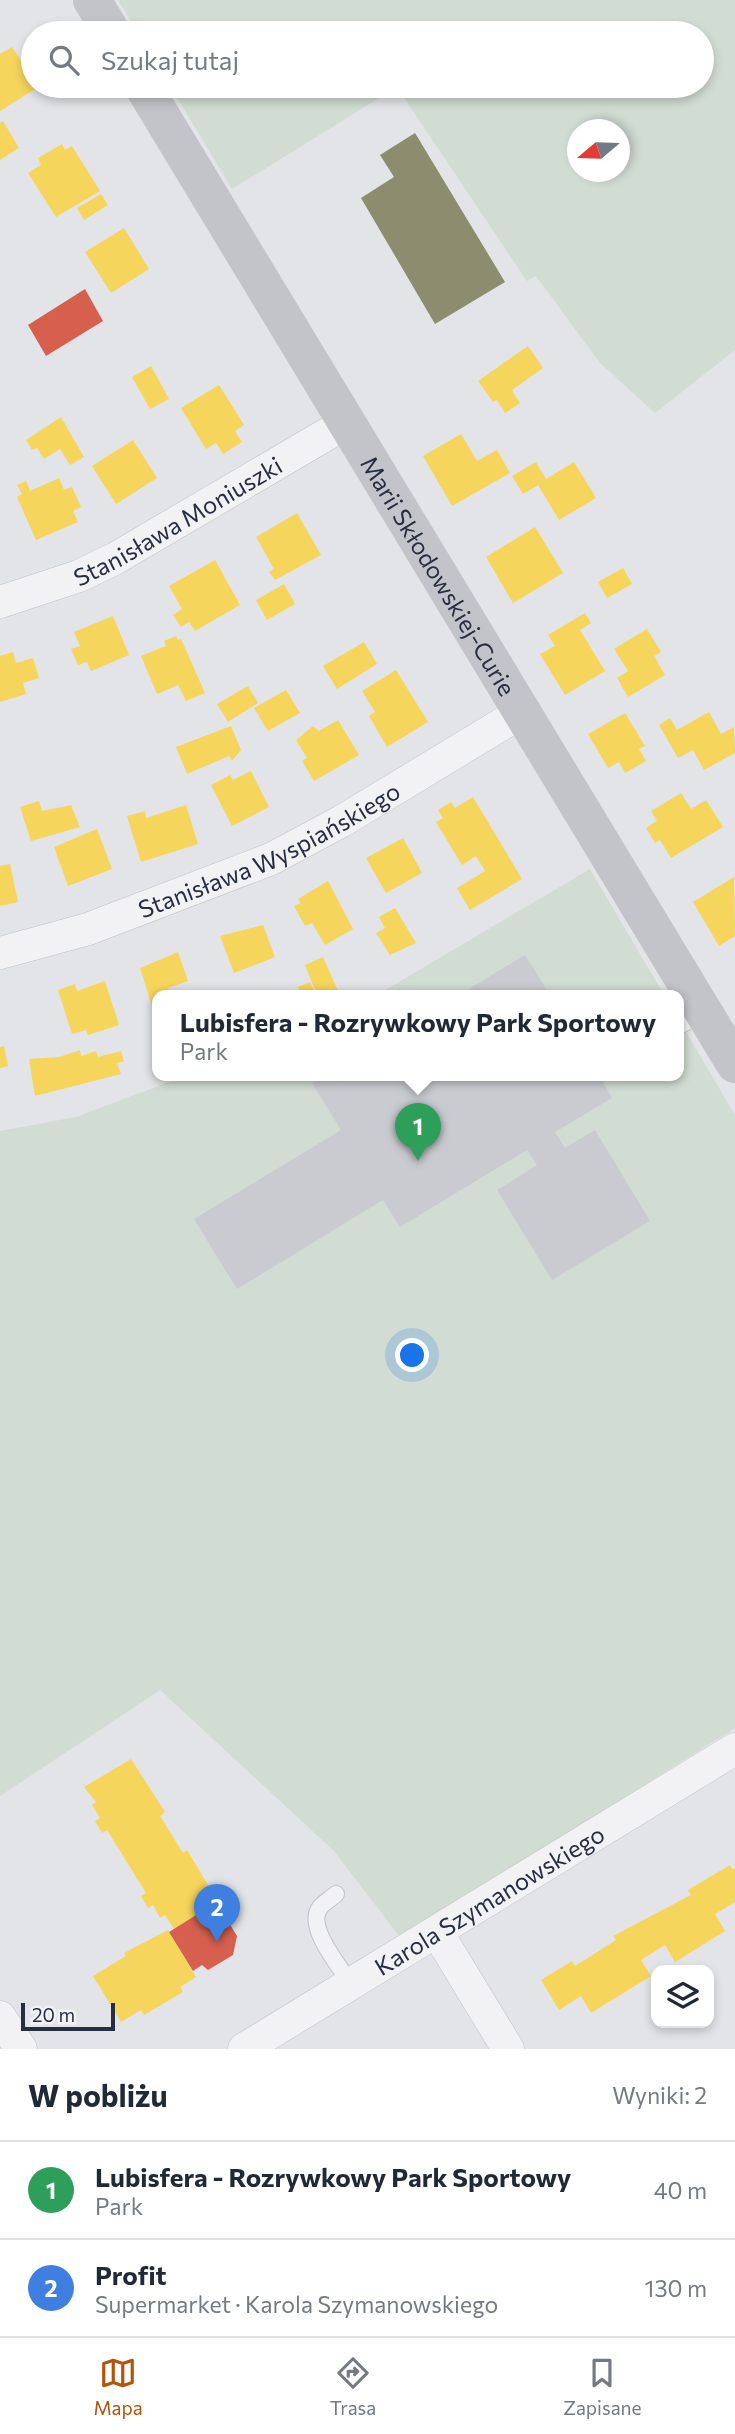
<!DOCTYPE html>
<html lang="pl">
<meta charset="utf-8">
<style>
body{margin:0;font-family:Commissioner,sans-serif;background:#f2f2f3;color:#1f2937}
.controls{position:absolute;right:21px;bottom:21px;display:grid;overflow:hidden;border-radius:14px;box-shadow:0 4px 10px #0003}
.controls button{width:63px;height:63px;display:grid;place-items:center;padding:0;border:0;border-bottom:2px solid #e0e1e3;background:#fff;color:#1f2937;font:35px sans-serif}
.compass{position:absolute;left:567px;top:119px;width:63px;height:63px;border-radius:50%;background:#fff;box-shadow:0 4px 10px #0003;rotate:251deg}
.scale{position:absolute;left:21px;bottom:18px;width:94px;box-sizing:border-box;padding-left:7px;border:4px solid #272e43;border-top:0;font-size:19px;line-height:24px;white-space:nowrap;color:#272e43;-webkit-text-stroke:5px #f0f2f7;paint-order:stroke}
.you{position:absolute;left:413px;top:1356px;width:24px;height:24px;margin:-18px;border:5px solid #fff;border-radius:50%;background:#1a73e8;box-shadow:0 0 0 10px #1a73e833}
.badge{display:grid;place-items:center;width:46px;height:46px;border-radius:50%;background:#b45309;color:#fff;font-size:23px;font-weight:700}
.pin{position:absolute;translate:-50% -58px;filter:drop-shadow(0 2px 4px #0008)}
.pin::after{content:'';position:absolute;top:37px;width:24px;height:21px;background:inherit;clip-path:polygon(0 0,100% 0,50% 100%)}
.popup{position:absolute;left:152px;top:990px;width:532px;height:91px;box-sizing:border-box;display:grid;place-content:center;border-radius:14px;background:#fff;filter:drop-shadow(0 2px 5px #0005);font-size:23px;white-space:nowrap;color:#747a83}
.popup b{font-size:26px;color:#1f2937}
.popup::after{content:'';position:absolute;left:50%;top:100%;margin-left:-14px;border:14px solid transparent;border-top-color:#fff}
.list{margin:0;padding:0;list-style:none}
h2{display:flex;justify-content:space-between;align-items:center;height:91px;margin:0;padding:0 28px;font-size:30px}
h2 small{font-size:23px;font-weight:400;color:#747a83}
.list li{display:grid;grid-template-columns:46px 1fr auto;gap:21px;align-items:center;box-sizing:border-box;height:98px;padding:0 28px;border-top:2px solid #e0e1e3}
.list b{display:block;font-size:26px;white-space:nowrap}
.list p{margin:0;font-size:23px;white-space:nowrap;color:#747a83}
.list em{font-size:23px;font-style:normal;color:#747a83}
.icon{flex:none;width:38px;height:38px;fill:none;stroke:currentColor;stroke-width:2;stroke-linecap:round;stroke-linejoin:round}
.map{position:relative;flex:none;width:735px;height:2049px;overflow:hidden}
.search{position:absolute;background:#fff;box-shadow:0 4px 10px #0003;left:21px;right:21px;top:21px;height:77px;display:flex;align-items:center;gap:18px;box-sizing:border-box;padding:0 24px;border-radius:38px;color:#747a83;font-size:26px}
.sheet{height:287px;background:#fff}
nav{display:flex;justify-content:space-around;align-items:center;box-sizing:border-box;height:98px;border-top:2px solid #e0e1e3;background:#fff;font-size:19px;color:#747a83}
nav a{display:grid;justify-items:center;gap:4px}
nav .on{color:#b45309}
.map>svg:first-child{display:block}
.green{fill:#d1dcd2;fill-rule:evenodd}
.homes{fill:#f6d55c}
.shops{fill:#d6604d}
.industry{fill:#8c8c6e}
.building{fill:#c9cbd0}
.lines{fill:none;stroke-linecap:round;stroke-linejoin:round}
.lane-casing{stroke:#bfc1c6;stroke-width:18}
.street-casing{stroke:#bfc1c6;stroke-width:33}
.lane{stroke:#f2f2f4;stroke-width:16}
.street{stroke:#f2f2f4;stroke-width:32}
.secondary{stroke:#c3c4ca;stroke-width:38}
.labels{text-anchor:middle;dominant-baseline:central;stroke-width:7;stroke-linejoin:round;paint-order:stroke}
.street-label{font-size:24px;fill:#272e43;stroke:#f0f2f7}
</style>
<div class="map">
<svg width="735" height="2049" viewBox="0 0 735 2049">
<rect width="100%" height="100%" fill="#e2e4e8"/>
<!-- green -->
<path class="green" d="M118,0H735V350L655,413L600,363L536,276L527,281L397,87L232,189L170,86H702V33H138ZM578,130H620V172H578Z
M590,869L664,995H377Z
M679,1020L735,1115V1728L400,1937L334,1851L160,1690L0,1796V1131L76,1117L187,1075H679Z"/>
<!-- homes -->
<path class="homes" d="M12,47L33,79V86H40L0,111V54Z
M3,121L19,148L0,160V123Z
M62,144L65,150L72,146L100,191L56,217L28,173L41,165L38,158Z
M101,194L108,205L84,220L77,208Z
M124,228L149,269L111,293L85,252Z
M528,346L543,368L512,390L520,403L505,413L497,400L493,402L478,381Z
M151,366L169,399L150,409L132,377Z
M219,385L244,425L235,431L242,442L223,454L216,443L206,449L181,408Z
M61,417L84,457L70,465L60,449L44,459L37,448L32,450L26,440Z
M461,434L477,461L497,450L510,473L452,506L423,456Z
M133,440L157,478L116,504L92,466Z
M536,462L546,479L574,462L596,498L559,520L538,485L523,494L512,476Z
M59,478L64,490L72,487L81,507L73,511L78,522L36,540L17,497L22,494L17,485L26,481L30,491Z
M297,513L321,555L275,580L269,572L274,569L256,537Z
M535,527L563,573L513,603L486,557Z
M215,560L240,605L195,631L189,622L181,627L173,615L182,609L169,586Z
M623,568L632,584L607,598L598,582Z
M284,584L295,604L267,620L256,600Z
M585,613L591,623L580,630L605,671L565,695L540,654L555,646L548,635Z
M113,616L129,655L91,671L87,662L78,665L71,649L80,646L74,632Z
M647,629L661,652L654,656L665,675L628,697L617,678L628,671L614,649Z
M176,636L178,640L181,639L205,693L186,701L178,685L157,694L141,656L166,646L164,641Z
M364,642L377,664L337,689L323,666Z
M13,652L16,663L33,658L39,678L23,683L26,694L0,702V656Z
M396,670L428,722L387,747L369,716L375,712L362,691Z
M248,686L258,703L228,722L217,704Z
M286,690L300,713L268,731L254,708Z
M709,712L721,734L734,727L735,753L704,770L693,750L678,758L659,725L670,718L677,730Z
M625,713L645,746L639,749L646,761L625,773L619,762L608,768L588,734Z
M338,720L359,755L314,781L302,761L307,758L296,740L313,726L319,731Z
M231,726L241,750L232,761L229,756L187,774L176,747Z
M251,771L269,807L232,826L211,785L230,775L233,780Z
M681,793L691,809L706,800L723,827L671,858L660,840L655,843L646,828L657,821L651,811Z
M473,797L522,879L470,910L457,888L485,871L476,856L462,865L436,822L443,818L438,810L451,802L455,808Z
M39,801L42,811L71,805L80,827L31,841L20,807Z
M186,805L198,844L141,862L127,816L145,811L146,818Z
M97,829L112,869L68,886L54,847Z
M403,838L422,873L386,893L366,858Z
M10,864L18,902L0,906V866Z
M734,877L735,936L719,946L693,902Z
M328,881L353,929L325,945L312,923L305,926L294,906L301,903L298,899Z
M395,908L416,943L390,955L376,933L385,928L379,917Z
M263,925L275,957L234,973L220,936Z
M178,952L188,981L168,988L170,995H157V1004L152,1006L140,968Z
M323,957L338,991L329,995H317L305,965Z
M105,981L119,1025L88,1035L86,1030L72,1034L58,990L75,984L77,991Z
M310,982L316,995H301L298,987Z
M4,1046L8,1066L0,1068V1047Z
M80,1050L81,1056L96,1051L98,1057L121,1051L124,1061L117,1063L121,1074L35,1096L29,1059L59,1057Z
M131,1759L165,1812L160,1816L183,1853L187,1850L218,1902L174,1929L165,1915L160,1918L153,1905L148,1908L141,1896L146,1893L107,1830L102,1833L95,1821L100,1818L92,1805L96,1802L84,1787Z
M730,1865L732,1869L735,1868V1902L715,1914L725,1931L675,1962L665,1945L641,1960L651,1976L591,2013L581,1996L559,2010L541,1980L572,1961L575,1966L616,1940L613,1936L691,1895L688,1890Z
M168,1930L196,1977L180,1987L183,1992L144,2015L141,2010L121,2022L93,1976L126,1956L124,1953Z"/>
<!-- shops -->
<path class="shops" d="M85,289L103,321L46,356L28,325Z
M209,1907L215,1916L223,1913L237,1936L233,1955L208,1970L202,1965L193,1971L169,1932Z"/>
<!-- industry -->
<path class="industry" d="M415,133L505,282L435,324L361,198L394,177L380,155Z"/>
<!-- building -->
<path class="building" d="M525,955L550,995H459Z
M326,1075H599L612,1098L555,1132L565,1148L595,1130L650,1221L552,1280L497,1190L537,1165L527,1150L400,1227L383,1200L237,1289L194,1219L341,1130L312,1083Z"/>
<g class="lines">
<!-- lane casing -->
<g class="lane-casing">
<path id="lane" d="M679,1026L704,1012
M336,1894C331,1899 322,1903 319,1909C307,1928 340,1967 351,1984"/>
</g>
<!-- street casing -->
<g class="street-casing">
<g id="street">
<path id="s1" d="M0,602L79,576L116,558L346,423"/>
<path id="s2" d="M0,953L88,929L271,859L342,821L522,712"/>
<path d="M437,1932L508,2049"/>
<path d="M0,2017L21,2049"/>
<path id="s3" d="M244,2049L735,1749"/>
</g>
</g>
<!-- lane -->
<use href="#lane" class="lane"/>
<!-- street -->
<use href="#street" class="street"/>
<!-- secondary -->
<g class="secondary">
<path d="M92,0L112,33"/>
<path id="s4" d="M143,86L735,1064"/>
</g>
</g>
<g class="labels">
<!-- street labels -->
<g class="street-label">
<text stroke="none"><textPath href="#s1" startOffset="196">Stanisława Moniuszki</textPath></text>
<text stroke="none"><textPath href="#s4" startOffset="572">Marii Skłodowskiej-Curie</textPath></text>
<text stroke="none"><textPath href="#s2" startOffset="289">Stanisława Wyspiańskiego</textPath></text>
<text stroke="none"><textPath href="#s3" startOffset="287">Karola Szymanowskiego</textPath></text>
</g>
</g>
</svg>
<div class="controls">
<button><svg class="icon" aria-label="layers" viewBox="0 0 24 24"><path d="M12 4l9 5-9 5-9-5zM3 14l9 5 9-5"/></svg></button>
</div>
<svg class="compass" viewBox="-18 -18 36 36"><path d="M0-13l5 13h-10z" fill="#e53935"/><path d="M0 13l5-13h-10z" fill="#747a83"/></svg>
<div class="scale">20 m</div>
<div class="you"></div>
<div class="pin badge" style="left:418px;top:1161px;background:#2e9e5b">1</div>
<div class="popup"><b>Lubisfera - Rozrywkowy Park Sportowy</b>Park</div>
<div class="pin badge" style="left:217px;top:1942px;background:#3f7fe0">2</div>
<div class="search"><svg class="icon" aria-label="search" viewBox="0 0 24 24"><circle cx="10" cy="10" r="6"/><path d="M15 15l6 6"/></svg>Szukaj tutaj</div>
</div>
<section class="sheet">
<h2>W pobliżu<small>Wyniki: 2</small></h2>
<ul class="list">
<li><span class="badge" style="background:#2e9e5b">1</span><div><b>Lubisfera - Rozrywkowy Park Sportowy</b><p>Park</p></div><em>40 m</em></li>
<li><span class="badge" style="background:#3f7fe0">2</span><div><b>Profit</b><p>Supermarket · Karola Szymanowskiego</p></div><em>130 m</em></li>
</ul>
</section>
<nav>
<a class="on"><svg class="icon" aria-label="map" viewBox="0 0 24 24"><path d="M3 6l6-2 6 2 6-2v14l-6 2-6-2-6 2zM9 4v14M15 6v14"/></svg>Mapa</a>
<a><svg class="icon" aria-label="directions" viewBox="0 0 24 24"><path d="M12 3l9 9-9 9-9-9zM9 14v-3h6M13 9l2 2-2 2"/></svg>Trasa</a>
<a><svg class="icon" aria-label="saved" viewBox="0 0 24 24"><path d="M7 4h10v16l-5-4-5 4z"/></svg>Zapisane</a>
</nav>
